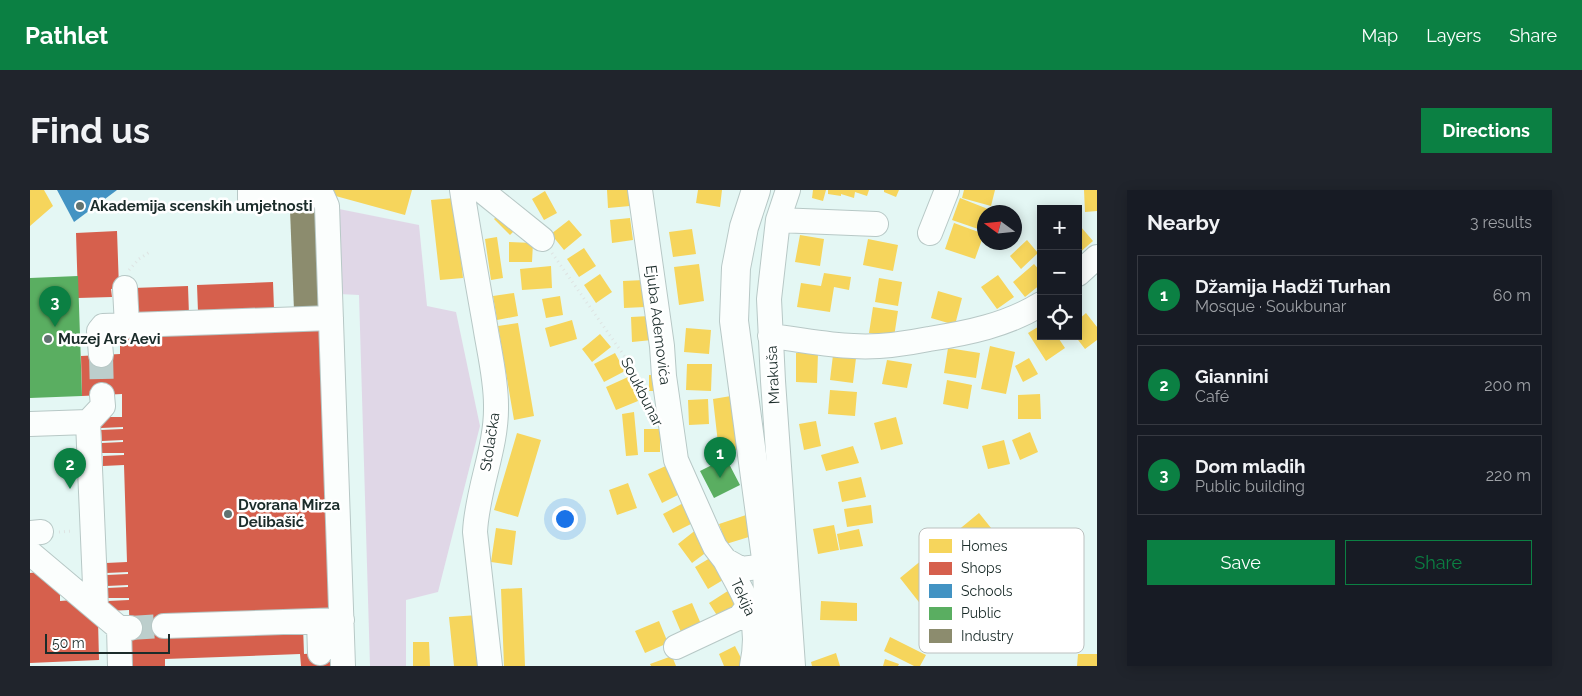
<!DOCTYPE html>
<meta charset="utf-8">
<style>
body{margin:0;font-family:Raleway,sans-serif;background:#20242c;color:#f1f3f6}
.controls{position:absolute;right:15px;top:15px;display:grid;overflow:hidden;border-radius:0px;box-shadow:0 2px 12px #0003}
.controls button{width:45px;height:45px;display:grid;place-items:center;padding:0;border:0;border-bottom:1px solid #363941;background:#171b24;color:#f1f3f6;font:25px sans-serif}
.compass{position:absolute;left:947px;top:15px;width:45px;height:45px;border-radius:50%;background:#171b24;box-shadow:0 2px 12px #0003;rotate:285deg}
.scale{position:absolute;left:15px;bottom:12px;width:125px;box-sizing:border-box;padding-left:5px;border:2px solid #1b2c2a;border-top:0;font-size:14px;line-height:18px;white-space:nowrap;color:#1b2c2a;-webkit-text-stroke:4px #fff;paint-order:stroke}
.you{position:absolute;left:534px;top:328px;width:18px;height:18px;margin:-12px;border:4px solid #fff;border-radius:50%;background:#1a73e8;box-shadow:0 0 0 8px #1a73e833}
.badge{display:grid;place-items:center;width:32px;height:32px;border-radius:50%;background:#0b8043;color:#fff;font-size:16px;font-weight:700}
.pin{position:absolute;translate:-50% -41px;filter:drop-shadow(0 1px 2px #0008)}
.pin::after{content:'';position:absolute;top:26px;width:18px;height:15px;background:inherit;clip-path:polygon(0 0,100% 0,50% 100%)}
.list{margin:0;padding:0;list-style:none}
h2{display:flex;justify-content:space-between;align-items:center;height:65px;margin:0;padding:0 20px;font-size:21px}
h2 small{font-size:16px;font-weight:400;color:#9ea1a6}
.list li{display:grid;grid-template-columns:32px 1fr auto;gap:15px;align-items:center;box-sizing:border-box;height:80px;margin:0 10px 10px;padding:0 10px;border:1px solid #363941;border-radius:0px}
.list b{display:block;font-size:19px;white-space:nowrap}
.list p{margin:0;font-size:16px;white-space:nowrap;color:#9ea1a6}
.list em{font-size:16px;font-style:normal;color:#9ea1a6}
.actions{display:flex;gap:10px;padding:15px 20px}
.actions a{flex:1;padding:11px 0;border:1px solid #0b8043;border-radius:0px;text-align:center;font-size:18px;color:#0b8043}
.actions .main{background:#0b8043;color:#fff}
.icon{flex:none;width:28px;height:28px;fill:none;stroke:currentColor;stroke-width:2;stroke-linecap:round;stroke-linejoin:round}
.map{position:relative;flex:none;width:1067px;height:476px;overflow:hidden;border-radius:0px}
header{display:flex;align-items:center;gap:30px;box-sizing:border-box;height:70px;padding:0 25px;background:#0b8043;color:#fff}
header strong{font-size:24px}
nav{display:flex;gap:28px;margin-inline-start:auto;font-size:18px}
.intro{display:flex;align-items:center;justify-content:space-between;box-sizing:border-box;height:120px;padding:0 30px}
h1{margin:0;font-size:35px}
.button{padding:12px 22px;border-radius:0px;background:#0b8043;color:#fff;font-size:18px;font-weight:700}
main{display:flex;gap:30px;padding:0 30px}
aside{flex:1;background:#171b24;border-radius:0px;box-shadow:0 2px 12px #0003}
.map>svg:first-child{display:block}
.green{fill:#e0d7e7}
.homes{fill:#f6d55c}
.shops{fill:#d6604d}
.schools{fill:#4393c3}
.public{fill:#5aae61}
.industry{fill:#8c8c6e}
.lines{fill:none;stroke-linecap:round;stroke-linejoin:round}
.minor-tunnel{stroke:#bccecc;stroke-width:24;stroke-dasharray:24 12;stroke-linecap:butt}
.minor-casing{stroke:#b7c8c6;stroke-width:26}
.major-casing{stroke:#b7c8c6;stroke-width:30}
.path{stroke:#dee4e3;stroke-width:3;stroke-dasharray:1 4;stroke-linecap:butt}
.minor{stroke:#fbfefd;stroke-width:24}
.major{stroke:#fbfefd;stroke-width:28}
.poi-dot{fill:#617371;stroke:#fff;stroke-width:2}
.labels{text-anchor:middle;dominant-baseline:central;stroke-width:5;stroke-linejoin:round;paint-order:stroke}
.poi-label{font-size:15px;font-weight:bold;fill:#1b2c2a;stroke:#fff;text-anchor:start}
.street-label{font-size:15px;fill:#1b2c2a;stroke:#fff}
.key{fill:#fff;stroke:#bbc0bf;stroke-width:1}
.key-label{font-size:14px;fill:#1b2c2a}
</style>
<header>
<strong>Pathlet</strong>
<nav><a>Map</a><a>Layers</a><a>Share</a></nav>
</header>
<div class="intro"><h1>Find us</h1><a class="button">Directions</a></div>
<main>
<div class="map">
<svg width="1067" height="476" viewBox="0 0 1067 476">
<rect width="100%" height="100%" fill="#e4f7f4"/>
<!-- green -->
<path class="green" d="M309,19L389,35L397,116L426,122L450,236L408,402L376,410V476H340L329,105L309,104Z"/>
<!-- homes -->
<path class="homes" d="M0,0H14L23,16L0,36Z
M303,0H382L375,25L302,5Z
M577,0H599L600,16L578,18Z
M668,0H692L690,17L666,13Z
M783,0H796L793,11L782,8Z
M798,0H839L837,6L825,2L824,8L811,4V6L798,4Z
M854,0H869L866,7L854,2Z
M934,0H965L961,16L932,8Z
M1054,0H1067V21L1055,22Z
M515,1L527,23L514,30L502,9Z
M425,8L433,88L410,90L401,10Z
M930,8L958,19L957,22H954V29L951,40L922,30Z
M472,21L488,37L480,45L464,29Z
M600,28L603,50L582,53L580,30Z
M539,30L552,45L534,60L521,44Z
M924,33L954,44L945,69L915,59Z
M1051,37L1063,51L1048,64V39Z
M662,39L666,64L643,67L639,42Z
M770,45L794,49L790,76L765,72Z
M467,47L473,88L461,90L455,49Z
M838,49L868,55L863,81L833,75Z
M997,50L1008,63L991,79L980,66Z
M479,52L503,53L502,72H479Z
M554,58L566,76L549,87L537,69Z
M669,74L674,111L649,115L644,77Z
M1004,74L1011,82V94L995,107L983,92Z
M521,76L522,98L492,100L490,79Z
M794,83L821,87L819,100L804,97L800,122L767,117L771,93L791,96Z
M570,84L582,102L566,113L554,95Z
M968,85L984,107L967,119L951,97Z
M849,88L872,92L868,116L845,112Z
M614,90L615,117L594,118L593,91Z
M908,101L932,108L925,135L901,128Z
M484,103L488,126L467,130L463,106Z
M530,106L533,125L516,128L512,109Z
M843,117L868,121L864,147L839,143Z
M1056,123L1067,137V150L1055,159L1045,146H1048V130Z
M620,126L622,150L602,152L601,127Z
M542,130L547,149L520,157L515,138Z
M488,133L504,226L484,230L468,136Z
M1011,135V146H1027L1035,158L1016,171L998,143Z
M656,138L681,140L679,164L654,162Z
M570,144L581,157L562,172L552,159Z
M960,156L985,162L976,204L951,199Z
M918,158L950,163L946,188L914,183Z
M585,163L595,181L574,192L564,174Z
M766,163H788L787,193L766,192Z
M803,165L826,168L823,193L800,190Z
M999,168L1008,184L993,192L985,176Z
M857,170L882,174L877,198L852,194Z
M657,174H682L681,201L656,200Z
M619,185H630V201H619Z
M598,187L608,211L586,220L576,197Z
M917,190L942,195L938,219L913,214Z
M800,200L827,202L825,226L798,224Z
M1010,204L1011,229H988V205Z
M701,206L707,260L689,262L683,209Z
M678,209L679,234L659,235L658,210Z
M604,222L608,265L596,266L592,224Z
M866,227L873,254L851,260L844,233Z
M786,231L791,256L774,260L769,234Z
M614,239H630V262H614Z
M1000,242L1008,262L990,270L982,250Z
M487,243L511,250L488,327L464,320Z
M974,250L980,274L958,279L952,256Z
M823,256L829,273L796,281L791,265Z
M638,275L652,303L632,313L618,284Z
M831,287L836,307L812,312L808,292Z
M598,293L607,318L587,325L579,300Z
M657,311L667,331L643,343L633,324Z
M841,315L843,333L817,337L814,319Z
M949,323L998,384L972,405L979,413L956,432L950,423L918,449L870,388Z
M716,325L722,346L696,354L689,334Z
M804,335L809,360L788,364L783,339Z
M466,338L486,341L482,375L461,372Z
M667,339L682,358L662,373L648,354Z
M829,339L833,356L810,360L807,344Z
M685,365L698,387L678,399L665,377Z
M704,397L715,414L690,430L679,413Z
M492,398L495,476H474L471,399Z
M791,411L827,413V431L790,430Z
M662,413L671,434L651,442L642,421Z
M448,425L452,476H424L419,427Z
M629,431L638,453L615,463L605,441Z
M860,447L896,465L890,476H884L854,461Z
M383,452H399L400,476H383Z
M705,456L715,476H694L689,464Z
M806,463L810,476H782L781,472Z
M1048,464H1067V476H1047Z
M642,466L646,476H621L620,474Z
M855,469L869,474L868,476H853Z"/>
<!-- shops -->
<path class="shops" d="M87,41L89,98L81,99L82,107L48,108L46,43Z
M243,92L244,119L168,122L167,95Z
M158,96L159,125L104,127L103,98Z
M294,135L305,420L273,436L274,464L306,462V476H271L270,464L135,469V476H101L99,420L78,421V411L99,410V408H78L77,403V398L98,397V395L77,396V385L98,384V382L76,383V373L97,372L94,275L73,276V266L94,265V263H72V253L93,252V250L72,251L71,240L93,239V237L71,238L70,227H92V204L52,206L51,166L90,164V142Z
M9,382L30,399V411L43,410L68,430L69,470L0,473V383Z"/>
<!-- schools -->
<path class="schools" d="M27,0H87L44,32Z"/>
<!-- public -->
<path class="public" d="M48,86L52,206L0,208V88Z
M696,268L710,295L684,308L670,281Z"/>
<!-- industry -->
<path class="industry" d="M288,19L291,119L264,120L260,20Z"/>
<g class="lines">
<!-- minor-tunnel -->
<path class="minor-tunnel" d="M71,165L72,205
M100,438L134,436"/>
<!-- minor casing -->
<g class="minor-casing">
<path id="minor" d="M220,0V9L285,5L293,7L297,16L313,476
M432,0C439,45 447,90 455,135C459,161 466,188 466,215C467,258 447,299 445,342L460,476
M451,0L512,49
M610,0L632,156L634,186L646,270L678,342L685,357L695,370L711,379L737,376
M758,0L748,30L739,109L743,191L763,476
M748,30L846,34
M900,43L917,0
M1048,84L1067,67
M95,98L97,136
M740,146C768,149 796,155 823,156C849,158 874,154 899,149C938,143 977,135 1011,114
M71,165L69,141L73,136L301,128
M58,232L66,418
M0,234L58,232L73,216L72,205
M0,343L11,342
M0,363L89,438H100
M695,370C716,410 732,428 722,476
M289,431L290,463
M134,436L312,430
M89,438L90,476
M646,457L710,427L719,415"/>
</g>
<!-- major casing -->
<g class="major-casing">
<path id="major" d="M726,0L714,37L706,78L704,131L737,376L740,476"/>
</g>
<!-- path -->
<path class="path" d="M522,63L600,174L616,206
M99,80L109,69L121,61
M29,342L43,341"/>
<!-- minor -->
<use href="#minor" class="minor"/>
<!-- major -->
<use href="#major" class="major"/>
</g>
<!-- markers -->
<g class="poi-dot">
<circle cx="50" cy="16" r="5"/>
<circle cx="18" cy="149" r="5"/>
<circle cx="198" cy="324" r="5"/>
</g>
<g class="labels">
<!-- poi labels -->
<g class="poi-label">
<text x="60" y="16">Akademija scenskih umjetnosti</text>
<text x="28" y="149">Muzej Ars Aevi</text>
<text x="208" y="315">Dvorana Mirza<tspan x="208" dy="17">Delibašić</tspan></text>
</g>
<!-- street labels -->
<g class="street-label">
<text transform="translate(628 135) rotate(83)">Ejuba Ademovića</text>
<text transform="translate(743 185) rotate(-93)">Mrakuša</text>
<text transform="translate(612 202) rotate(63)">Soukbunar</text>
<text transform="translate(460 252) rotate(-81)">Stolačka</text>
<text transform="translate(713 407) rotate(65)">Tekija</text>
</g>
</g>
<!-- legend -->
<rect x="889" y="338" width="165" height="125" rx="8" class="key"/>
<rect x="899" y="349" width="23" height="14" fill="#f6d55c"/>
<rect x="899" y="372" width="23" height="13" fill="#d6604d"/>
<rect x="899" y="394" width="23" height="14" fill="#4393c3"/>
<rect x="899" y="417" width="23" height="13" fill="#5aae61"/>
<rect x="899" y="439" width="23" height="14" fill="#8c8c6e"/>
<g class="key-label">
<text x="931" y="361">Homes</text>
<text x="931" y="383">Shops</text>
<text x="931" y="406">Schools</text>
<text x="931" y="428">Public</text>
<text x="931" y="451">Industry</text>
</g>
</svg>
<div class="controls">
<button>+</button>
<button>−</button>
<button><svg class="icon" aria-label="locate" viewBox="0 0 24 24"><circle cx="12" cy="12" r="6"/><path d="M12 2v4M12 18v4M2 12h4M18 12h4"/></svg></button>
</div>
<svg class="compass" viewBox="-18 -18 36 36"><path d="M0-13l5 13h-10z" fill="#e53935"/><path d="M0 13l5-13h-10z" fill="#9ea1a6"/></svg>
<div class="scale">50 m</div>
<div class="you"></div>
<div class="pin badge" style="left:690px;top:288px">1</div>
<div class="pin badge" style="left:40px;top:299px">2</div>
<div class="pin badge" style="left:25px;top:137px">3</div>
</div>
<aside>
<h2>Nearby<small>3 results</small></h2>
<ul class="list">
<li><span class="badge">1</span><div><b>Džamija Hadži Turhan</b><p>Mosque · Soukbunar</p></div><em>60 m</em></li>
<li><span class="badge">2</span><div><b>Giannini</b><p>Café</p></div><em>200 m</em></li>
<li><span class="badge">3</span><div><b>Dom mladih</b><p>Public building</p></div><em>220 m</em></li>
</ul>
<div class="actions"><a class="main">Save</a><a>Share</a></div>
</aside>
</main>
